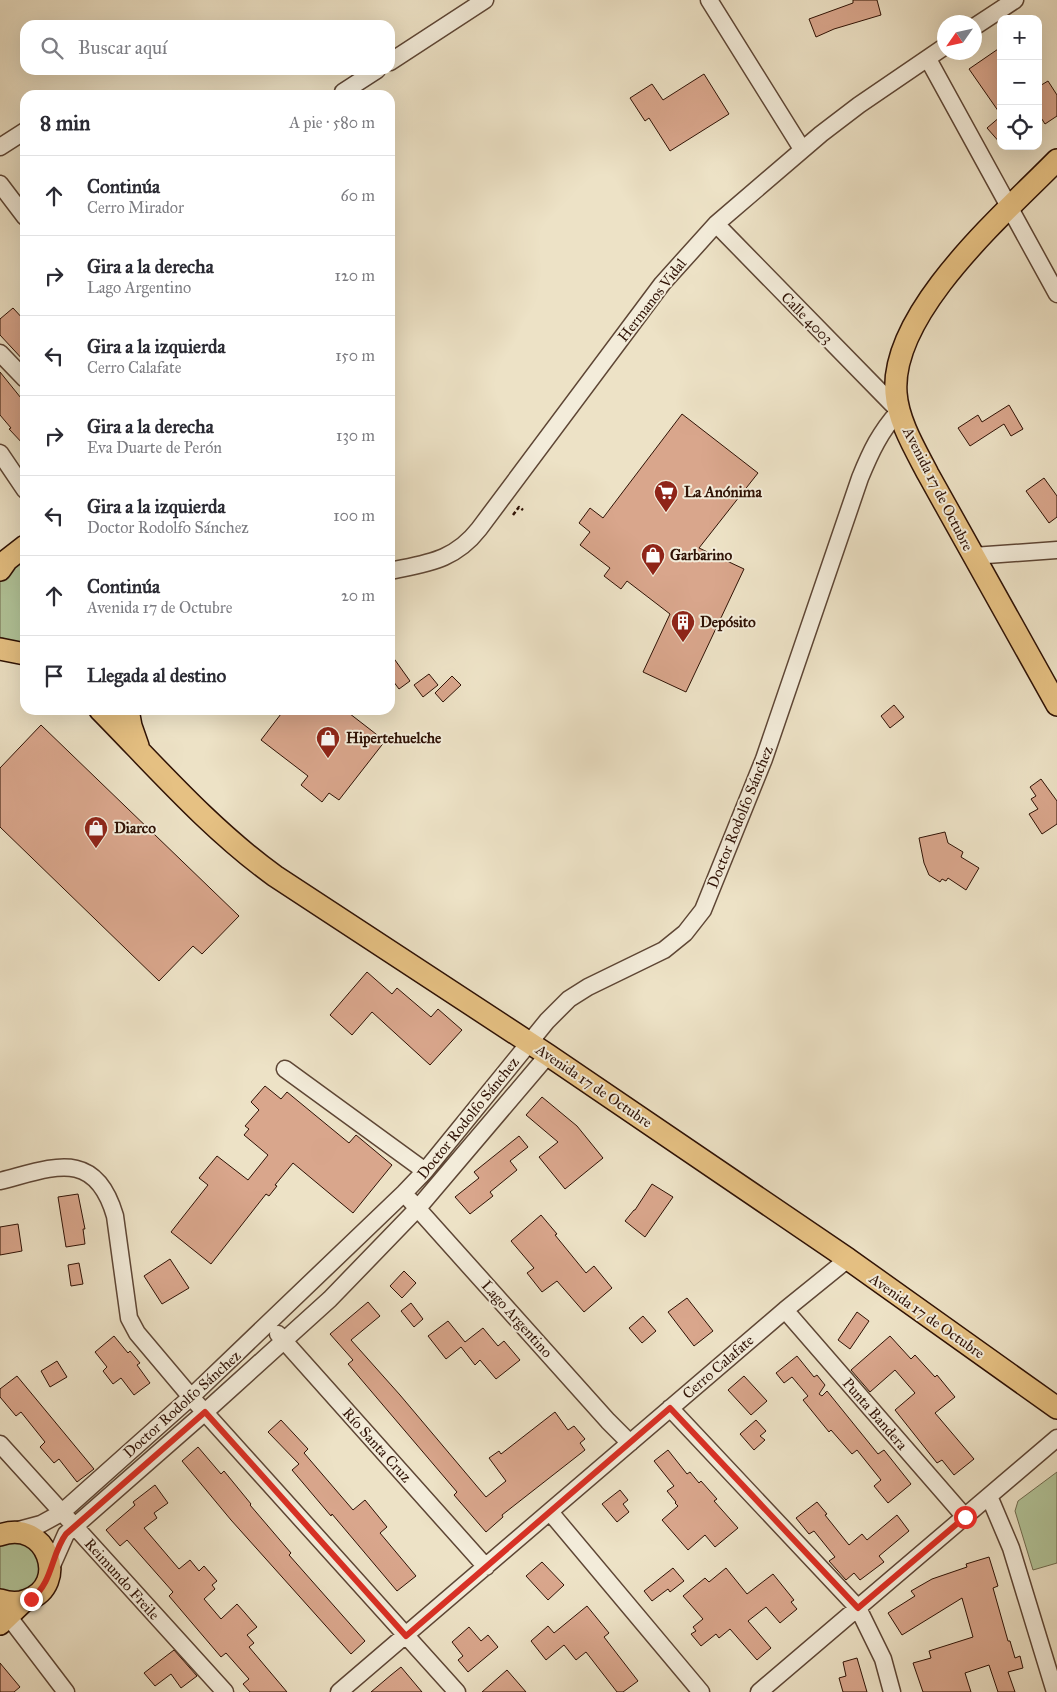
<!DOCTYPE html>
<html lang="es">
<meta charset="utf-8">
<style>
body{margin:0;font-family:"IM FELL Great Primer",serif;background:#f2f2f3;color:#2b2b33}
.controls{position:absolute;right:15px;top:15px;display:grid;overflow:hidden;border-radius:10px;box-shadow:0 5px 20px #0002}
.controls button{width:45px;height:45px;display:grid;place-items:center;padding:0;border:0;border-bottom:1px solid #e1e1e2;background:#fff;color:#2b2b33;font:25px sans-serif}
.compass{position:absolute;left:937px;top:15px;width:45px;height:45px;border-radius:50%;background:#fff;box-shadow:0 5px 20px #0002;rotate:236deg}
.stop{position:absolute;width:15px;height:15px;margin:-11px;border:4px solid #d93025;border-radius:50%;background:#fff}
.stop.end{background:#d93025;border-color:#fff;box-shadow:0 1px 5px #0008}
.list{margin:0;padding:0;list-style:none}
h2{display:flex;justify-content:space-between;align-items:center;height:65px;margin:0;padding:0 20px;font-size:21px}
h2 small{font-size:16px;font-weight:400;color:#7c7c81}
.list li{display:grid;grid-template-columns:32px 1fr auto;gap:15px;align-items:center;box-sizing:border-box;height:80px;padding:0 20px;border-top:1px solid #e1e1e2}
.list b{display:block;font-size:19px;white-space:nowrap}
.list p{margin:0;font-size:16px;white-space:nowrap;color:#7c7c81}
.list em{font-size:16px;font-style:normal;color:#7c7c81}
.icon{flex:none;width:28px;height:28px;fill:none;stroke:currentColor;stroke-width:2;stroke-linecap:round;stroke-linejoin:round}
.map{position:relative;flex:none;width:1057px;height:1692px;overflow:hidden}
.search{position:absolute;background:#fff;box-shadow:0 5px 20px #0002;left:20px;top:20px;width:375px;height:55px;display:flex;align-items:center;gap:12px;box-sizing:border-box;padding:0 18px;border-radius:15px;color:#7c7c81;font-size:19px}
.panel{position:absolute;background:#fff;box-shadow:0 5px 20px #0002;left:20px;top:90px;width:375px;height:625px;border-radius:15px}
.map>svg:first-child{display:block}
.green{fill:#b2c499;stroke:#706b4f}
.building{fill:#d9a68c;stroke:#2f1205}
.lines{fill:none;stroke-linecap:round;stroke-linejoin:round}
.minor-casing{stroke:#5e4635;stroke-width:19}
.major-casing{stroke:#2f1205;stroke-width:24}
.path{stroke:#2f1205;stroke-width:2.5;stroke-dasharray:4 2.5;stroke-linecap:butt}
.minor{stroke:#f3ecda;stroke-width:16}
.major{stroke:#e6c183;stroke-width:21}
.route{stroke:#d93025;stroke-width:6}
.labels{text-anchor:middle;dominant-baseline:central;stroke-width:4;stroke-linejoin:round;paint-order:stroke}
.street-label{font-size:15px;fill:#2f1205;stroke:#f3ecda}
.poi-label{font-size:15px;font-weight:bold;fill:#2f1205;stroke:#f3ecda;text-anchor:start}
</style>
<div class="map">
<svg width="1057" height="1692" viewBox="0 0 1057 1692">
<rect width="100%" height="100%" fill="#ede2c6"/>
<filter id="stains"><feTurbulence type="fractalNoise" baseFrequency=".004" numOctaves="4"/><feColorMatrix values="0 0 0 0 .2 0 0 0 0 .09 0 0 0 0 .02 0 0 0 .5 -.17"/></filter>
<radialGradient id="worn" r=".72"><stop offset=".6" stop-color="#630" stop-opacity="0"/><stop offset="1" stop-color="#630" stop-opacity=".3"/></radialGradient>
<!-- green -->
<path class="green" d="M25,554V646L0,637V581L3,576Z
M1057,1472V1563L1033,1570L1015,1511L1018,1501Z
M3,1542L29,1544C32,1550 37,1555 39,1561C44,1574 32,1589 20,1592C14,1594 6,1592 0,1590V1543Z"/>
<!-- building -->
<path class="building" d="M853,0H877L881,15L834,29L816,37L809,19L853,3Z
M1001,47V115L969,69Z
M704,74L729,114L670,151L649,118L645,121L630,98L652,84L663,100Z
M1048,81L1057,95V116L1045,124L1038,113V87Z
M1001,116V144L987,128Z
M13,308L25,321V362L0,335V319Z
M0,372L25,403V446L9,429L11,428L0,415Z
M1009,405L1023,429L1011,436L1004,424L970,446L958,428L978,415L982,422Z
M682,414L758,473L699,548L744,569L686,692L643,672L670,614L627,581L621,589L604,576L610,568L580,545L590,532L579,523L590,508L603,518Z
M1044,478L1057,496V517L1049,523L1026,491Z
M390,653L410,681L399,689L390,677Z
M429,674L438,685L423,697L414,685Z
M452,676L461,685L443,702L435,693Z
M894,705L904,717L890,728L881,716Z
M284,710H345L385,741L339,800L329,793L322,802L301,785L308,776L261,740Z
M41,725L239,916L202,954L193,946L159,981L0,827V768Z
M1041,779L1057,801V824L1042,834L1029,814L1038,809L1031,799L1036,796L1030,787Z
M945,832L948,843L963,852L961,857L979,868L966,890L948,878L946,881L942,879L940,882L929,875L924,863L919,838Z
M367,972L392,994L397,988L431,1017L438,1009L462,1030L430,1065L372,1012L352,1035L330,1015Z
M265,1086L281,1099L287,1092L349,1143L356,1135L392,1165L353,1213L293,1163L275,1185L277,1186L269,1196L266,1194L211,1264L171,1232L208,1185L199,1178L217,1156L248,1180L268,1155L244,1135L249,1129L245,1126L259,1110L251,1102Z
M542,1097L577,1126L603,1158L565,1189L539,1157L558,1142L526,1115Z
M519,1136L528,1147L510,1161L517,1170L490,1192L493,1196L470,1214L455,1197L479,1178L474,1172Z
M652,1184L673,1197L645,1237L625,1221L634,1210H635Z
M78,1194L85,1229H83L85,1244L66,1247L58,1197Z
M541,1215L557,1234L555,1235L586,1273L594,1266L612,1288L584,1312L557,1281L542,1292L527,1273L534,1268L511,1241Z
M18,1224L22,1251L0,1255V1227Z
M170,1259L189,1288L162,1304L144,1276Z
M79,1263L83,1284L71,1286L68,1265Z
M404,1271L416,1283L402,1298L390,1286Z
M687,1298L713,1331L694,1346L668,1312Z
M368,1302L380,1316L351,1340L400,1395L486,1497L506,1481L489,1458L499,1451L501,1454L555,1412L568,1430L574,1426L585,1439L580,1443L585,1450L502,1515L503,1517L486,1532L454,1495L457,1492L348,1364L353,1360L330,1334Z
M411,1303L423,1319L414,1327L401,1311Z
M857,1312L869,1321L850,1349L838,1340Z
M643,1316L656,1331L642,1343L629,1328Z
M448,1321L465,1342L483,1328L498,1346L504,1341L520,1360L496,1379L480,1360L475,1365L461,1347L446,1359L428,1336Z
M114,1336L128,1353L130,1351L140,1363L137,1365L150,1383L134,1395L121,1378L113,1384L103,1371L107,1367L95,1352Z
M890,1336L911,1359L915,1355L935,1377L937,1375L955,1397L935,1413L974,1459L954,1475L942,1460L937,1463L895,1410L915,1393L895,1370L870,1392L851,1370Z
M797,1356L814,1377L817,1375L825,1385L819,1394L822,1396L827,1391L878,1454L884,1450L911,1484L888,1503L874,1486L881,1480L857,1450L852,1454L831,1430L829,1432L803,1400L808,1396L792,1377L784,1383L776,1373Z
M57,1361L67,1377L50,1387L41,1371Z
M17,1376L94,1469L77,1482L59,1459L54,1463L40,1447L45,1442L21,1412L16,1416L0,1397V1389Z
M744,1376L767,1401L751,1415L728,1390Z
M281,1420L308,1449L304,1453L353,1510L365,1500L387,1527L380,1533L416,1576L397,1591L332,1514L331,1516L292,1470L299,1464L268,1432Z
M756,1420L766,1431L760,1436L765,1440L754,1450L740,1434Z
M198,1447L221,1474L224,1471L251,1504L250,1505L291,1553L289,1555L365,1641L351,1654L231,1520L182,1461Z
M668,1450L687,1474L690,1472L699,1483L701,1481L717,1499L714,1501L738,1528L715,1547L705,1535L688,1550L662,1520L678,1506L675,1503L676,1502L667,1491L674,1486L654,1461Z
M155,1485L168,1503L154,1513L157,1518L144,1528L179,1569L190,1560L199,1571L204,1566L217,1581L212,1585L215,1589L204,1599L221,1619L237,1604L245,1613L257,1627L247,1635L254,1643L249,1647L287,1692H250L243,1684L249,1679L226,1653L221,1657L169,1596L173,1592L127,1540L120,1546L106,1530L135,1505L133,1502Z
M620,1490L628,1500L623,1504L629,1512L617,1522L602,1504Z
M817,1502L827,1514L825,1515L849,1545L862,1534L867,1540L897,1515L909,1531L879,1556L884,1562L860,1580L854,1573L846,1580L829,1561L835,1557L814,1531L809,1534L796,1518Z
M989,1557L998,1586L993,1588L1008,1641H1010L1015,1658L1020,1656L1023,1668L1008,1672L1015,1692H998L989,1665L965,1673L971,1692H923L913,1663L931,1658L929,1651L973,1637L962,1598L902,1635L888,1613L915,1596L911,1591L932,1579L967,1567L966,1564Z
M542,1562L564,1585L548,1600L526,1576Z
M673,1568L684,1581L670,1592L668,1589L652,1601L644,1591Z
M726,1568L747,1594L773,1574L794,1600L791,1602L797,1609L780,1623L766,1607L748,1621L771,1648L757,1660L730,1629L719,1638L716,1634L701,1646L691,1634L696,1631L693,1627L703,1619L683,1596L705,1578L709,1582Z
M587,1606L609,1633L604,1637L638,1681L623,1692H617L586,1652L576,1660L564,1645L546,1660L531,1641L548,1626L554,1633Z
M469,1627L481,1641L488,1635L498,1647L468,1672L458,1660L463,1656L452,1642Z
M174,1650L197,1676L181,1688L171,1674L155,1686L144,1673Z
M857,1658L867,1692H843L839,1678L846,1676L843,1662Z
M0,1663L20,1687L14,1692H0Z
M401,1667L422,1692H371L391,1675Z
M507,1670L526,1692H482Z"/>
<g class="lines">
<!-- minor casing -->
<g class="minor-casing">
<path id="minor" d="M709,0L802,149
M974,27L1015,0
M928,59L1057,294
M390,62L485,0
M343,92L377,70
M0,147L25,131
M0,184L25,217
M0,353L25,379
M0,453L25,490
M973,556L1057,550
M390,571C427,563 454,561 479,529L662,284L716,224L821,134L859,105L944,47
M285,1069L425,1171
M0,1181C52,1168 95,1147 115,1216L129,1318L137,1333L191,1397L457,1692
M410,1200L608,1421L630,1443
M785,1310L965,1517
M278,1334L486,1567
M670,1408L858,1608L883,1659L892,1692
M0,1444L225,1692
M989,1496L1011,1548L1055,1692
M550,1512L701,1692
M15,1531L41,1524L61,1513L191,1397L404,1193L425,1171L547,1021L569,999L588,987L664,950L685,933L703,910L764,759L860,478C871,451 880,432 899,411L716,224
M50,1570L66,1534L205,1412L330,1299L418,1208L548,1055
M2,1608L66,1692
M339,1692L785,1310L848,1259
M759,1692L1057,1438"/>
</g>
<!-- major casing -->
<g class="major-casing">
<path id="major" d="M1057,160C1004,214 890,312 896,393C898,421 915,449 928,474L1057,705
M0,570L7,560L25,546
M0,649L25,654
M100,710C157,768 210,829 275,876L548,1055L848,1259L1057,1408
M128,710L131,726L138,746
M0,1535C47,1518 70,1585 27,1600C18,1604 9,1603 0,1600
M0,1624L24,1601"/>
</g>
<!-- path -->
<path class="path" d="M513,515L519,507L523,510"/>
<!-- minor -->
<use href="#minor" class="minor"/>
<!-- major -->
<use href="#major" class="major"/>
</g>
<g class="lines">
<!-- route -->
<path class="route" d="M31,1599C53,1583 51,1554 66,1534L205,1412L406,1636L670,1408L858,1608L965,1517"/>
</g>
<!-- icons -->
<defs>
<g id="supermarket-pin" transform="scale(1.25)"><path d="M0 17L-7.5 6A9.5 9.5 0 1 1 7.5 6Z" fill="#8f2418" stroke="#f3ecda"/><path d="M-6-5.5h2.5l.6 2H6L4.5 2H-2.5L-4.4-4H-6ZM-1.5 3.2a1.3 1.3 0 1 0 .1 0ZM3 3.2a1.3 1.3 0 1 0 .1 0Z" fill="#fff"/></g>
<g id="shop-pin" transform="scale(1.25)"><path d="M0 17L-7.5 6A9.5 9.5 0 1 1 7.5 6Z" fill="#8f2418" stroke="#f3ecda"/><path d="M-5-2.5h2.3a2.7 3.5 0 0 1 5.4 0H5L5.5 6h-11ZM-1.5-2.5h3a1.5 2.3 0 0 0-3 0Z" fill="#fff"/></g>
<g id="building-pin" transform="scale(1.25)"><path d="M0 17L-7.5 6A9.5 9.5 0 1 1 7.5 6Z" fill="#8f2418" stroke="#f3ecda"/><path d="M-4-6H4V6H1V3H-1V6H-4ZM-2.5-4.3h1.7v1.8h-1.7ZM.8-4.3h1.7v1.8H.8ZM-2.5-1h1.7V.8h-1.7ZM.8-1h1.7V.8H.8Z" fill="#fff"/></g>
</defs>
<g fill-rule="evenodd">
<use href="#supermarket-pin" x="666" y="492"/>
<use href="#shop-pin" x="653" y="555"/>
<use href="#building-pin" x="683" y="622"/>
<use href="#shop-pin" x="328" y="738"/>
<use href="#shop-pin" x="96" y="828"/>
</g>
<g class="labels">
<!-- street labels -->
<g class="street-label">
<text transform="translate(652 300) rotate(-52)">Hermanos Vidal</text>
<text transform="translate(807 318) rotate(45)">Calle 4003</text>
<text transform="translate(938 489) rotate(63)">Avenida 17 de Octubre</text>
<text transform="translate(740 817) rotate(-68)">Doctor Rodolfo Sánchez</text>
<text transform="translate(594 1086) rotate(34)">Avenida 17 de Octubre</text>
<text transform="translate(468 1118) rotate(-51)">Doctor Rodolfo Sánchez</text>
<text transform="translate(927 1316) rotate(35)">Avenida 17 de Octubre</text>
<text transform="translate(517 1319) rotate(48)">Lago Argentino</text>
<text transform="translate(718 1367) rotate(-41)">Cerro Calafate</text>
<text transform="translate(182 1404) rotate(-42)">Doctor Rodolfo Sánchez</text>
<text transform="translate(875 1414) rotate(49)">Punta Bandera</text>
<text transform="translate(377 1445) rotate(48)">Río Santa Cruz</text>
<text transform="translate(122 1579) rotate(48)">Reimundo Freile</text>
</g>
<!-- poi labels -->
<g class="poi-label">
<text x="684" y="492">La Anónima</text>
<text x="670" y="555">Garbarino</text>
<text x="700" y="622">Depósito</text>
<text x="346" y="738">Hipertehuelche</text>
<text x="114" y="828">Diarco</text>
</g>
</g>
<rect width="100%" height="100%" filter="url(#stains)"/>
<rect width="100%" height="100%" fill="url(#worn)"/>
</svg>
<div class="controls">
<button>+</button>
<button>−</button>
<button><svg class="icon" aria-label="locate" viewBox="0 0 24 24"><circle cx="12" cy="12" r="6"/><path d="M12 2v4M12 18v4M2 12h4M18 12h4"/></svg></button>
</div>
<svg class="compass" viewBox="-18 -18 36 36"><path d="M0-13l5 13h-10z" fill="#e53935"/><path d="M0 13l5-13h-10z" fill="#7c7c81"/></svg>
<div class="stop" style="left:965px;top:1517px"></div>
<div class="stop end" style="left:31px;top:1599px"></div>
<div class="search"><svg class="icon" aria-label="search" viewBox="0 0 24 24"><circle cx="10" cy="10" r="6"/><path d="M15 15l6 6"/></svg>Buscar aquí</div>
<section class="panel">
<h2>8 min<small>A pie · 580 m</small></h2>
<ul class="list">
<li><svg class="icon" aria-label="ahead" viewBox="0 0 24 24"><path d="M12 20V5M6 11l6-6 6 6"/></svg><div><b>Continúa</b><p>Cerro Mirador</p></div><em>60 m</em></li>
<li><svg class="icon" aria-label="right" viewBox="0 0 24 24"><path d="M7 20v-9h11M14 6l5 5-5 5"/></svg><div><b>Gira a la derecha</b><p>Lago Argentino</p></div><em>120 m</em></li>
<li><svg class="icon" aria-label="left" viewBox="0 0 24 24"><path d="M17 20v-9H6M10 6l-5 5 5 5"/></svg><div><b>Gira a la izquierda</b><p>Cerro Calafate</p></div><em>150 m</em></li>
<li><svg class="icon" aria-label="right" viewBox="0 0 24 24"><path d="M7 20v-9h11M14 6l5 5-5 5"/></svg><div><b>Gira a la derecha</b><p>Eva Duarte de Perón</p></div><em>130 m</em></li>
<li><svg class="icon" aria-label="left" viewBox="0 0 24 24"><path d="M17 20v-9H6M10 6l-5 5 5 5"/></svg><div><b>Gira a la izquierda</b><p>Doctor Rodolfo Sánchez</p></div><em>100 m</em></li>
<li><svg class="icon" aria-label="ahead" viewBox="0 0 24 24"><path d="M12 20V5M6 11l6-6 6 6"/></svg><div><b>Continúa</b><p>Avenida 17 de Octubre</p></div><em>20 m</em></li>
<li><svg class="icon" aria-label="arrive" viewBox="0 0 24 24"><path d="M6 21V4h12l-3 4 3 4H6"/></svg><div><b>Llegada al destino</b></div></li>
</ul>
</section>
</div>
